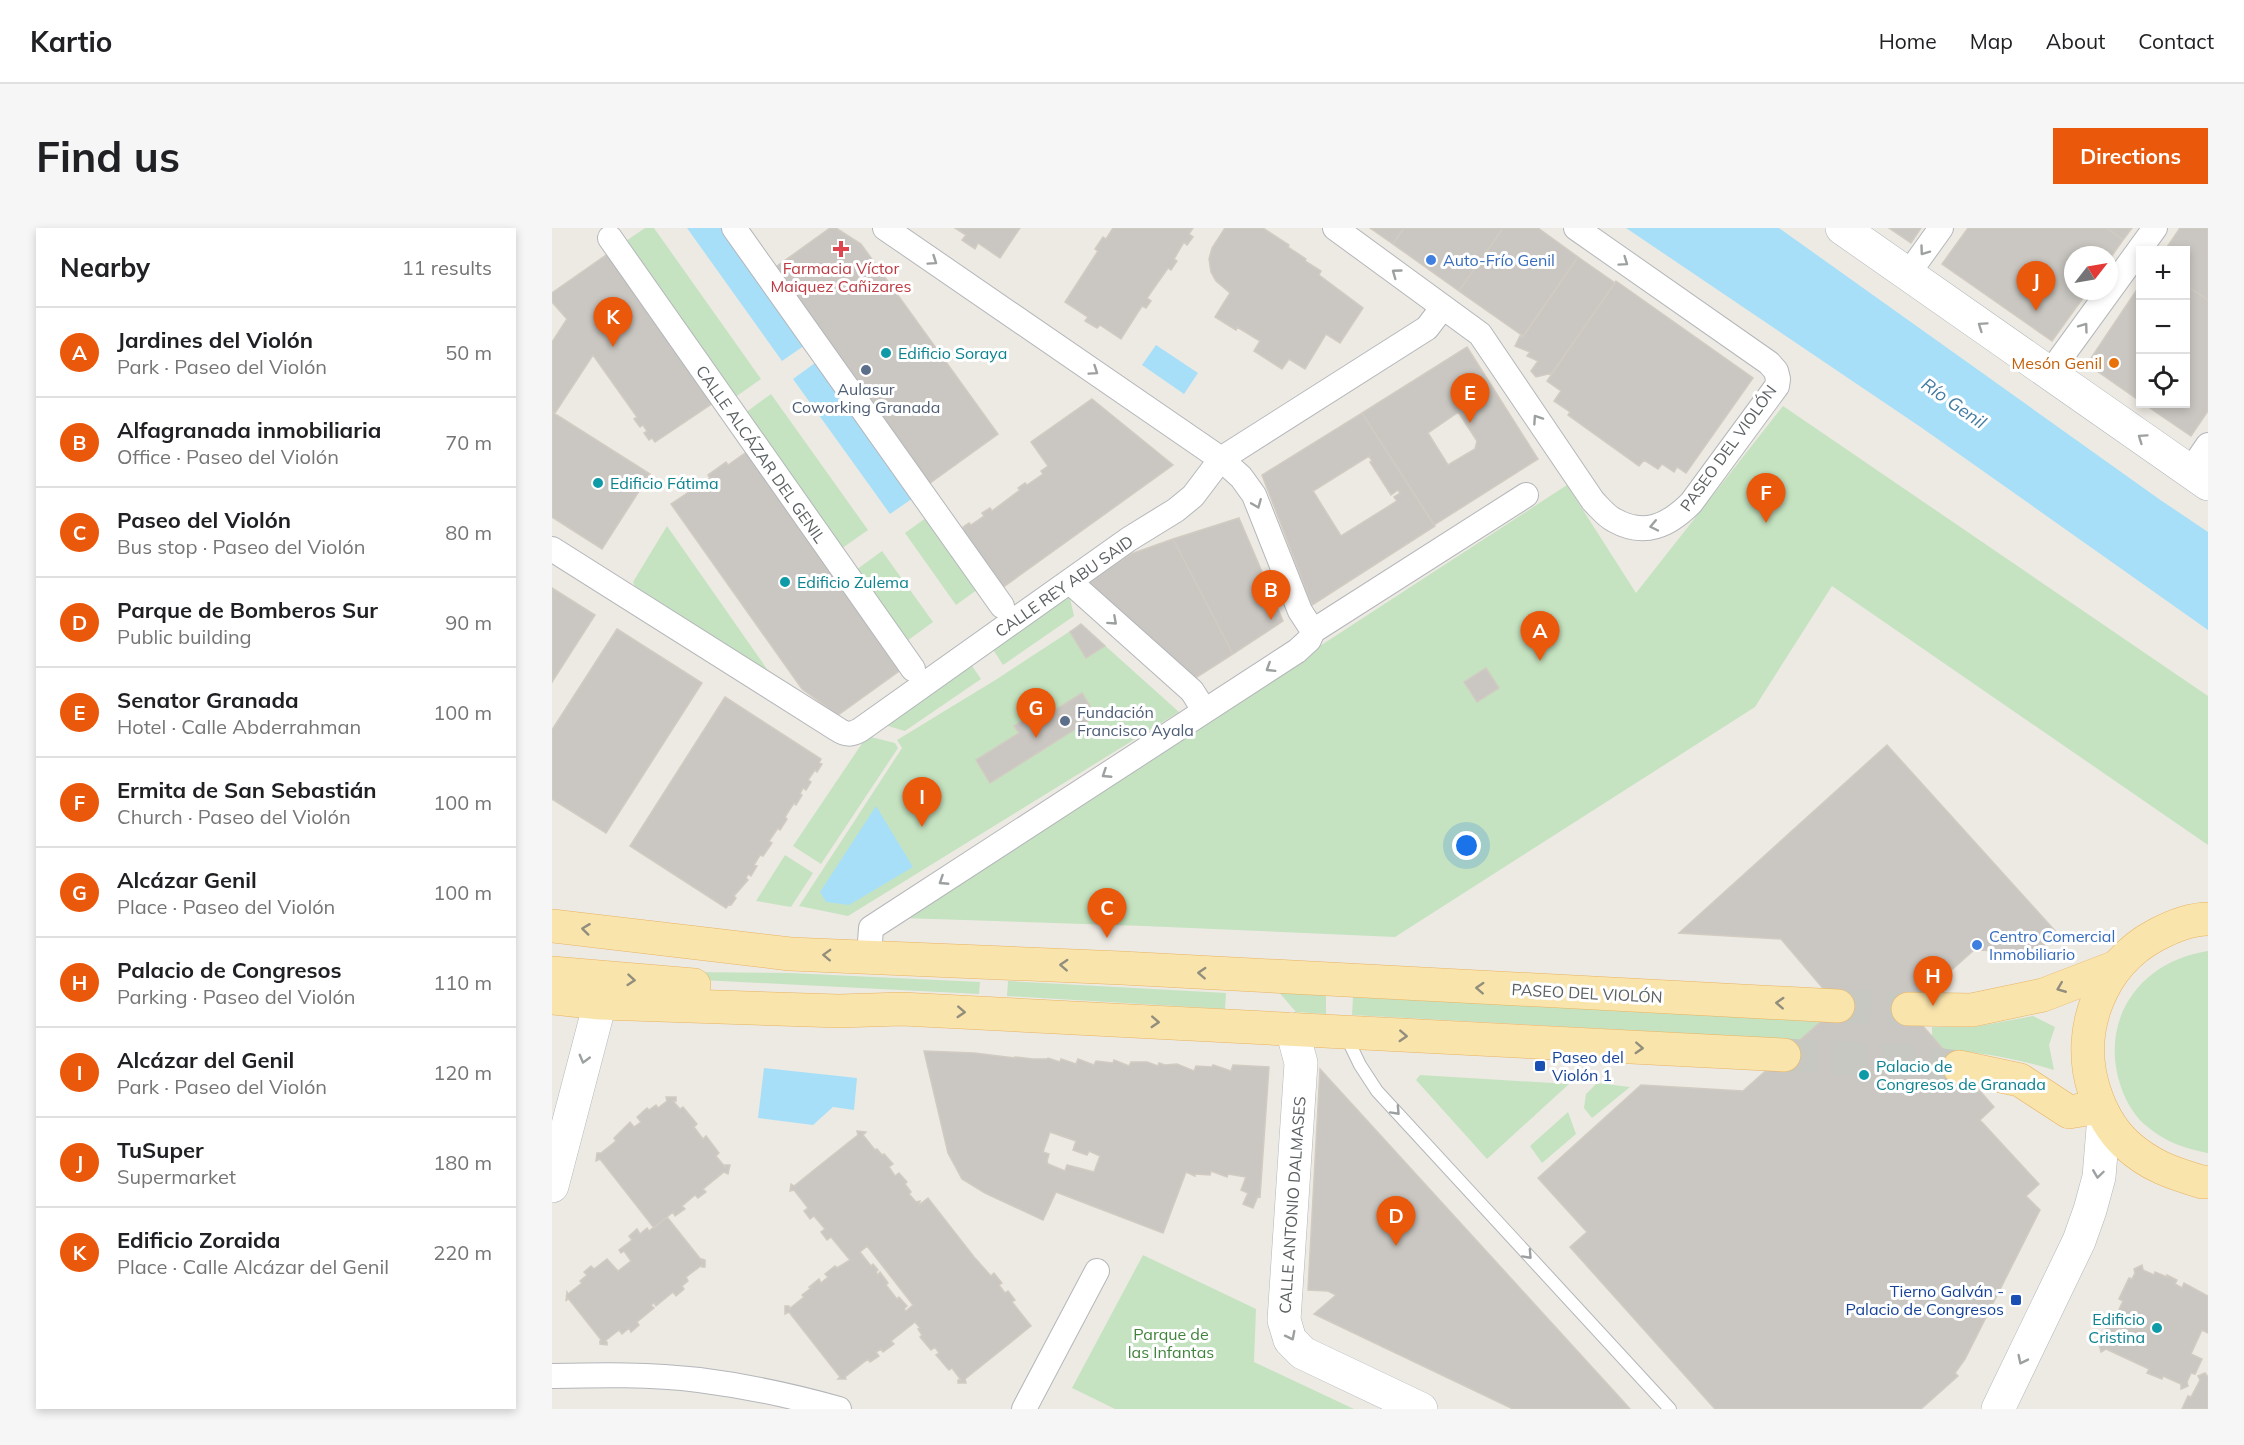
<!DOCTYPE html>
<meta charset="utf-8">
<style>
body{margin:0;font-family:Mulish,sans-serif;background:#f6f6f6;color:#202124}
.controls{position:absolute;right:18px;top:18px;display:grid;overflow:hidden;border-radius:0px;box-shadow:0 3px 9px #0003}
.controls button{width:54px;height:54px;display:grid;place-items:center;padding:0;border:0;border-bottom:2px solid #e0e0e0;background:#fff;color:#202124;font:30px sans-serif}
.compass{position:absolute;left:1512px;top:18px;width:54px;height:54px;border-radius:50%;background:#fff;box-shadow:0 3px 9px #0003;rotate:59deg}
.you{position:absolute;left:915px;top:618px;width:21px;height:21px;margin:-15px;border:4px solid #fff;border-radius:50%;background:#1a73e8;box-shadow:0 0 0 9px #1a73e833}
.badge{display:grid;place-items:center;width:39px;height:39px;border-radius:50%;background:#ea580c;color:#fff;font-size:20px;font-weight:700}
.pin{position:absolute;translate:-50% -50px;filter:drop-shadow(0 2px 3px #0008)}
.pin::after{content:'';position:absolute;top:32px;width:21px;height:18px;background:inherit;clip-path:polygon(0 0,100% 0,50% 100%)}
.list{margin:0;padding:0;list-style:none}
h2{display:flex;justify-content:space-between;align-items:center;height:78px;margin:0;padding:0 24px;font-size:26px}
h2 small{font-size:20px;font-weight:400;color:#757577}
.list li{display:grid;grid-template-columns:39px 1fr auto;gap:18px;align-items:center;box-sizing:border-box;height:90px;padding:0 24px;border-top:2px solid #e0e0e0}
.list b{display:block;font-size:22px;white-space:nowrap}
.list p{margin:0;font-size:20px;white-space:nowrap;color:#757577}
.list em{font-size:20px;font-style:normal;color:#757577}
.icon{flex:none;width:33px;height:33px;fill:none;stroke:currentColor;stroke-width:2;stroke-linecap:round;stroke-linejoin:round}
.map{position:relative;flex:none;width:1656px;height:1181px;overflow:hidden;border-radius:0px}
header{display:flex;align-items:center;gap:36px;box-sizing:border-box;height:84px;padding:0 30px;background:#fff;border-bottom:2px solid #e0e0e0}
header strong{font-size:28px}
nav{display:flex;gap:33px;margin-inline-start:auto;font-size:21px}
.intro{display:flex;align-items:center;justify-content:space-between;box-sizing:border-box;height:144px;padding:0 36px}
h1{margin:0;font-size:42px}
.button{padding:15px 27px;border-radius:0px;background:#ea580c;color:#fff;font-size:21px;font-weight:700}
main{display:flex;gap:36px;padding:0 36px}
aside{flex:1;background:#fff;border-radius:0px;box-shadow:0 3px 9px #0003}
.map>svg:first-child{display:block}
.green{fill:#c5e3c1}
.water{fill:#a7dff9}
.building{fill:#cac7c2;stroke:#d1cbc2;stroke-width:1.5;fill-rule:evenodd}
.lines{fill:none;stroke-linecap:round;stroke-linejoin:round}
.primary-tunnel{stroke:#c8c8c3;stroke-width:33;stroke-dasharray:33 16;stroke-linecap:butt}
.lane-casing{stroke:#b4b6ba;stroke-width:14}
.street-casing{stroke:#b4b6ba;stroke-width:26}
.secondary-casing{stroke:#b2b7ba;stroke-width:34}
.primary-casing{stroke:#e8b362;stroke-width:34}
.lane{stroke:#fff;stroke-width:12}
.street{stroke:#fff;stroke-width:24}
.secondary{stroke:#fff;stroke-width:33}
.primary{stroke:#f9e4ac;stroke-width:33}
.oneway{stroke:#9da0a1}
.oneway2{stroke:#928e7d}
.health-dot{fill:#e0444e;stroke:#fff;stroke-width:2}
.shop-dot{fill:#3f7fe0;stroke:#fff;stroke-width:2}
.culture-dot{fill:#0f9aa8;stroke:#fff;stroke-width:2}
.food-dot{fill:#e8710a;stroke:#fff;stroke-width:2}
.service-dot{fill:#5c6f8a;stroke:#fff;stroke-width:2}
.transit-dot{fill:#1a4fb4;stroke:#fff;stroke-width:2}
.labels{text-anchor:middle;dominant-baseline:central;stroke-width:6;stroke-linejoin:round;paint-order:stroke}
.shop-label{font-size:16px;fill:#366cbe;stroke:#fff;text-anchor:start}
.health-label{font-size:16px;fill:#be3a42;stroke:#fff}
.culture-label{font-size:16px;fill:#0d838f;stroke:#fff;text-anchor:start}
.food-label{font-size:16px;fill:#c56008;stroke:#fff;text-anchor:end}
.service-label{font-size:16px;fill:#4e5e75;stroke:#fff}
.street-label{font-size:16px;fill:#5b6063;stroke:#fff}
.transit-label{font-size:16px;fill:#164399;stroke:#fff;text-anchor:start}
.park-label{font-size:16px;fill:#40833b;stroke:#fff}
.water-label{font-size:18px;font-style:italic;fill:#437ca2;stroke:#fff}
</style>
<header>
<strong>Kartio</strong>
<nav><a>Home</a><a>Map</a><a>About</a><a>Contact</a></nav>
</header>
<div class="intro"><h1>Find us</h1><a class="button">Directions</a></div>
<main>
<aside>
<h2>Nearby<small>11 results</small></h2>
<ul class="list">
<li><span class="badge">A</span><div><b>Jardines del Violón</b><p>Park · Paseo del Violón</p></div><em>50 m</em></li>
<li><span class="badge">B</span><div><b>Alfagranada inmobiliaria</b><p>Office · Paseo del Violón</p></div><em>70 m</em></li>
<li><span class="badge">C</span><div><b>Paseo del Violón</b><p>Bus stop · Paseo del Violón</p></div><em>80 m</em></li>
<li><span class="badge">D</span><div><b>Parque de Bomberos Sur</b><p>Public building</p></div><em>90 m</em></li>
<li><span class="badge">E</span><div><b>Senator Granada</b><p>Hotel · Calle Abderrahman</p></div><em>100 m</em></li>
<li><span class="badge">F</span><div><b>Ermita de San Sebastián</b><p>Church · Paseo del Violón</p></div><em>100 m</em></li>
<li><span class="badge">G</span><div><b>Alcázar Genil</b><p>Place · Paseo del Violón</p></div><em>100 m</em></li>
<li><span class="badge">H</span><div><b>Palacio de Congresos</b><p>Parking · Paseo del Violón</p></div><em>110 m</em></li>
<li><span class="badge">I</span><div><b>Alcázar del Genil</b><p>Park · Paseo del Violón</p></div><em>120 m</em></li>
<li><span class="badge">J</span><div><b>TuSuper</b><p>Supermarket</p></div><em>180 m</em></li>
<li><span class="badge">K</span><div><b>Edificio Zoraida</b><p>Place · Calle Alcázar del Genil</p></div><em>220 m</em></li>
</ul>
</aside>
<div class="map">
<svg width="1656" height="1181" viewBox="0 0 1656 1181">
<rect width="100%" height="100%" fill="#edeae3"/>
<!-- green -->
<path class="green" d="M93,0H102L209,151L182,170L71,15Z
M219,166L316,302L289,321L193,185Z
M1231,178L1656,468V617L1280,358L1203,479L843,709L592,698L350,690L1015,257L1084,365Z
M378,287L429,359L404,377L353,305Z
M115,298L217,444L83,359L81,354Z
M330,323L381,394L355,413L304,342Z
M517,366L522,388L451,437L440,420Z
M529,396L627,484L296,688L247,678L350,520L345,512L445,451Z
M418,435L429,451L353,503L329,496Z
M315,508L343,515L346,520L269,636L241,618Z
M233,627L261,645L239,679L204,673Z
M1656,723V925H1655C1632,920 1616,915 1597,900C1584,891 1574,874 1569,859C1546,792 1588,733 1656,723Z
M130,744L238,745L428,754L427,766L130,751Z
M456,753L674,765L673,781L455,768Z
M725,762L774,766V786L744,784Z
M801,769L1288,793L1307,815L800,787Z
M1481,788L1503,799L1497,817L1502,842C1461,829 1422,824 1380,820V799H1422Z
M868,847L1017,856L935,931L864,852Z
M1045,855L1078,859L1040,890L1032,880L1034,866Z
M1016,884L1024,906L990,935L978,918Z
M591,1027L704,1081L702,1134L802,1181H563L520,1160Z"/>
<!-- water -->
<path class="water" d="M135,0H173L256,115L230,133Z
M1074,0H1227L1607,271L1656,304V402L1370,200Z
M604,117L646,145L632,166L590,137Z
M267,132L364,268L338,286L241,151Z
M324,578L361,639L297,677L274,674L268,664Z
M212,840L305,850L302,882L281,879L261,897L206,890Z"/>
<!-- building -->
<path class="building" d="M278,0H284L309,16L446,206L374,258L221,41Z
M403,0H468L448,30L426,15L423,21L410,12L414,7Z
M561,0H641L637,6L641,9L635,17L632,14L622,31L625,33L619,42L616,40L595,70L599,73L594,80L590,78L569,111L548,97L545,100L533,93L536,89L513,74L546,23L543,21L551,9L554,11Z
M673,0H711L737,17L736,19L754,31L753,33L769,43L767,47L811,80L788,115L774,106L753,141L737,131L730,141L702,123L708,113L685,99L684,102L663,89L678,65L664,53L659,44L657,31L660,20Z
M818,0H852L841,16Z
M852,0H951L907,63L841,16Z
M951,0H986L1026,29L971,108L907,63Z
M1337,0H1369L1359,15Z
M1416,0H1555L1571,12L1557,32V27H1521V63H1536L1500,113L1390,36Z
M1555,0H1580L1571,12Z
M1628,0H1656V72L1634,57V22H1613Z
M57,25L161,175L103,214L100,210L97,212L92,205L95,203L91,197L88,199L82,191L85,189L41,127L3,185L0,184V114L15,91L0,74V65Z
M1026,29L1063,55L1000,145L984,149L979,143L986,133L975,128L978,124L963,118L968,108L971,109Z
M1064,53L1201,150L1134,245L1125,239L1122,244L1110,236L1106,241L1092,232L1087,238L1016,187L1018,184L1002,173L1009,163L995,153Z
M1588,57V173L1535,136Z
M1634,57L1656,72V183L1639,208L1592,176H1634Z
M915,119L986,231L882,297L810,185ZM905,185H907L925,213L923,221L896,237L876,205Z
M540,171L621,237L450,360L410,305L412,302L411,299L417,295L419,297L432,288L430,285L438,280L440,283L468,262L466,260L473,255L475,257L491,246L489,243L496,238L479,214Z
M0,184L98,246L50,321L0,289Z
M810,185L883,298L760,377L710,247ZM817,228L820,233L818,234L839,267L846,262L848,265L842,269L845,273L789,308L761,263Z
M196,223L350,441L286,487L250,461L119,276L158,250L156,247L174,234L176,237Z
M687,290L731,393L681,426L621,311Z
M621,311L681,426L634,456L532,356L579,326Z
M0,360L43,387L0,454Z
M529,396L553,418L534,430L518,404Z
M65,401L150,455L54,605L0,571V502Z
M934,440L947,460L925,474L912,454Z
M530,465L544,488L438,555L424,532L467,505L462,498L479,487L484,494Z
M173,469L269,531L267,535L270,536L265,544L263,542L256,552L259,554L254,562L251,560L248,566L250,567L244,577L242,575L233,589L235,591L228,602L226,600L217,613L220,615L211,628L208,627L202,637L205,638L199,648L196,646L194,650L196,652L182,668L184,670L179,677L177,676L174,680L78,618Z
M1335,517L1505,705L1484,724L1422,722L1356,781L1442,879L1428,892L1487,956L1474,968L1488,982L1413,1131L1403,1145L1406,1148L1369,1181H1163L1018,1019L1035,1004L986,950L1089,857L1191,863L1286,778L1229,711L1127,705Z
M372,823L422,825L463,830V829L481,831H495L496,830L508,834L509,831L524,836L526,831L542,837L544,833L561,835L562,832L577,838L579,834H595L606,838L607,835L613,837L625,836L642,843L644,838L660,839L661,837L679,843L681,837L717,839L708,969L706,968L701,980L691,976L696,965L689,962L694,949L676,946L675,949L659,943L658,947L643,946V948L634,944L611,1005L504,964L491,992L433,965L410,951L396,925ZM498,904L524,913L521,922L535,927L537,923L548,928L542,944L515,937L513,943L496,936L495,933L497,926L491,924Z
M768,841L1070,1172L1078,1181H961L762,1086L784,1067L776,1063L756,1062Z
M114,869H124V873H121L128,881L131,879L145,896L142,899L151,911L154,908L167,925L164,928L173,939V937H178L176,946L172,944L151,961L154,964L146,970L143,967L130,978L133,981L123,988L121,984L102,1000L48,931L44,933L45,925H49L64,913L62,910L78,894L82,899L89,894L85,889L95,880L97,882L104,877L106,880L115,873Z
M305,903L314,904L311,907L323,922L325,921L330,927L332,926L341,936L337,939L343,948L347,945L355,954L353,956L359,964L357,966L364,974L368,973L367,977L376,970L422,1029L439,1048L442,1045L450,1055L447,1057L453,1065L456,1063L463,1072L460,1074L479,1098L413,1151L414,1155H406V1152H409L400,1140L397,1142L384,1127L387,1125L383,1119L379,1122L368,1109L370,1107L366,1101L368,1100L363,1094L339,1113L342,1116L331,1124L329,1121L324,1124L327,1128L318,1134L316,1131L293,1149L294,1151H286L288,1149L237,1084L233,1086V1078H237V1081L252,1069L250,1067L259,1060L257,1059L267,1051L269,1055L276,1049L273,1046L283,1038L285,1040L298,1032L279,1009L275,1012L269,1004L273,1001L262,988L258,991L252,983L256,980L242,962L238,963L239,956L242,958L297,914L306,907ZM315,1018L361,1077L354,1083L352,1081L355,1078L347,1069L345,1071L334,1057L336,1055L328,1044L326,1047L324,1044L326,1042L321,1036L319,1038L308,1024Z
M115,989L150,1033V1031L153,1032V1039H150V1037L134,1049L136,1053L130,1058L132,1061L124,1068L121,1064L104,1078L102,1075L99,1077L102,1080L85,1094L87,1097L79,1104L77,1100L70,1106L67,1102L53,1113L55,1114V1117L48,1116V1113H50L16,1070L14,1073L15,1064L16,1066L30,1055L28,1053L35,1047L32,1044L39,1038L42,1041L55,1031L66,1043L79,1033L72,1023L69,1025L67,1022L80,1012L77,1008L85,1001L88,1006L95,1000L97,1003Z
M1590,1037L1591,1042L1602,1047L1603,1044L1615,1049V1047L1625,1052L1623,1056L1630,1060L1632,1055L1656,1068V1105L1650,1102L1639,1126L1650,1131L1643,1146L1639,1145L1635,1154L1636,1158L1629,1161V1156L1611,1148L1610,1151L1595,1145L1597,1141L1554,1121L1549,1124L1547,1116L1552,1114L1556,1105L1552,1104L1561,1086L1564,1088L1571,1073L1567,1071L1577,1050L1580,1051L1583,1045L1582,1041Z
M1653,1145L1656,1149V1181H1630L1636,1168L1639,1169L1648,1152L1646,1148Z"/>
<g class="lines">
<!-- primary-tunnel -->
<path class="primary-tunnel" d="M1286,778L1356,781
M1232,827L1368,834L1407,839"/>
<!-- lane casing -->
<g class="lane-casing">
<path id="lane" d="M794,808L808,837L825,863L1118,1181"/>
</g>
<!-- street casing -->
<g class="street-casing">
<path id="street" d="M182,0L450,378
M333,0L669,231L689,249L702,267L748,383L761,403
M783,0L928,106L1041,273C1047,279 1054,288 1062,292C1092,309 1116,298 1139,275L1225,158L1226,151L1224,143L1217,135L1024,0
M58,10L361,441
M1356,46L1389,0
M1497,146L1603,0
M1638,243L1656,217
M0,321L285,501C294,507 299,507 308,502L577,311L624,282L641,268L669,231L875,100L891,79
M518,354L640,463L652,482
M317,728L319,700L745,423L757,412L761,403L974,267
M0,1148C49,1147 98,1146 147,1152C194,1158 241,1168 287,1181
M472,1181L545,1043"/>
</g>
<!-- secondary casing -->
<g class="secondary-casing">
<path id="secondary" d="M1290,0L1656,256
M740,801L749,835L732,1092L738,1112L751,1125L869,1181
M0,958L48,775
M1446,1181L1527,1013L1538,982L1547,949L1552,888"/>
</g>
<!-- primary casing -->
<g class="primary-casing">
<path id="primary" d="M1656,691C1639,691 1619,699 1604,707C1549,736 1523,802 1542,862C1548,881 1558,901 1574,916C1598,938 1620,945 1650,954H1656
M0,698L238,726L570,740L1286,778
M0,745L142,757
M0,770L48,775L287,783L350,781L1232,827
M1356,781L1420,782L1491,767L1564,739
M1407,839L1468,852L1517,884L1547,879"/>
</g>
<!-- lane -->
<use href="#lane" class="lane"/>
<!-- street -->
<use href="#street" class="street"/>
<!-- secondary -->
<use href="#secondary" class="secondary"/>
<!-- primary -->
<use href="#primary" class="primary"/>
</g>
<!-- one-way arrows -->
<defs><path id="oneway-chevron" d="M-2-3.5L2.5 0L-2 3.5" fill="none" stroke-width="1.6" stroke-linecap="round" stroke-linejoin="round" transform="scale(1.5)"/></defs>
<g class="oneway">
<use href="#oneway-chevron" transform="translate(1372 23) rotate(126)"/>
<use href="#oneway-chevron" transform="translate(381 33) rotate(34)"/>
<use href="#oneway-chevron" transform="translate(1072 34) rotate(35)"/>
<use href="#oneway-chevron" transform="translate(844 45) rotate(-144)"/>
<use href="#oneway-chevron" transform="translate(1430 98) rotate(-145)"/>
<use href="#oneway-chevron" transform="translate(1532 99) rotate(-54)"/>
<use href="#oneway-chevron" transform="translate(542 143) rotate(34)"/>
<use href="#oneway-chevron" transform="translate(985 191) rotate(-124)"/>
<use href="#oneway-chevron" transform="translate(1590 210) rotate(-145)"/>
<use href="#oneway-chevron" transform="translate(705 276) rotate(68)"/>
<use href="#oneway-chevron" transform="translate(1102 298) rotate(168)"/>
<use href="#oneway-chevron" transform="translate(561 393) rotate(42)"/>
<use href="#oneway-chevron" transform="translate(718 440) rotate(148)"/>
<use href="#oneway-chevron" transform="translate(554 546) rotate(147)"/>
<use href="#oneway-chevron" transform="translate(391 653) rotate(147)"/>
<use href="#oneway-chevron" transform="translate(32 831) rotate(105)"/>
<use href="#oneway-chevron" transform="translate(844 883) rotate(47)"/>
<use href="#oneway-chevron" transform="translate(1546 946) rotate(98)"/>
<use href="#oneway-chevron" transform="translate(976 1027) rotate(47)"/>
<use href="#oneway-chevron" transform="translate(739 1108) rotate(63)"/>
<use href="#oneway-chevron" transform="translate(1470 1132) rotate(116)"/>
</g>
<g class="oneway2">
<use href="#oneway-chevron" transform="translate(34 701) rotate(-173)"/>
<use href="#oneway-chevron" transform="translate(275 727) rotate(-178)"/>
<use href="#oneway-chevron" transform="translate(512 737) rotate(-177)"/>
<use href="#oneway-chevron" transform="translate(650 745) rotate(-177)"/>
<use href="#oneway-chevron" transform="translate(79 752) rotate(5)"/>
<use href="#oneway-chevron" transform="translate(928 760) rotate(-177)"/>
<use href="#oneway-chevron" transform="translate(1509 760) rotate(158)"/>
<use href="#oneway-chevron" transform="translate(1228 775) rotate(-177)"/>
<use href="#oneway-chevron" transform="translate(409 784) rotate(3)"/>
<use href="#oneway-chevron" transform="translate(603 794) rotate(3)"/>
<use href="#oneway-chevron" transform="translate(851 808) rotate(3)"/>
<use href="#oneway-chevron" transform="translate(1087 820) rotate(3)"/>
</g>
<!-- markers -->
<path class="health-dot" d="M286 12h6v6h6v6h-6v6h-6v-6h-6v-6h6z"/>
<g class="shop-dot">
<circle cx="879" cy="32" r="6"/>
<circle cx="1425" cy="717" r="6"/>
</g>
<g class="culture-dot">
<circle cx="334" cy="125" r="6"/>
<circle cx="46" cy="255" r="6"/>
<circle cx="233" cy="354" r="6"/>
<circle cx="1312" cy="847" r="6"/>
<circle cx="1605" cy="1100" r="6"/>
</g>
<circle class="food-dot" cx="1562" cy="135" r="6"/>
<g class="service-dot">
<circle cx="314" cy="142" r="6"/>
<circle cx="513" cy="493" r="6"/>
</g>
<g class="transit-dot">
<rect x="982" y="832" width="12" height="12" rx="3"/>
<rect x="1458" y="1066" width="12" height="12" rx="3"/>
</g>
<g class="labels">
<!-- shop labels -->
<g class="shop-label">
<text x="891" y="32">Auto-Frío Genil</text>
<text x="1437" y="708">Centro Comercial<tspan x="1437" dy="18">Inmobiliario</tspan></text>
</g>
<!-- health labels -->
<g class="health-label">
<text x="289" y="40">Farmacia Víctor<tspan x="289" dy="18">Maiquez Cañizares</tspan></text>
</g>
<!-- culture labels -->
<g class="culture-label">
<text x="346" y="125">Edificio Soraya</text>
<text x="58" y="255">Edificio Fátima</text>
<text x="245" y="354">Edificio Zulema</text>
<text x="1324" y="838">Palacio de<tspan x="1324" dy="18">Congresos de Granada</tspan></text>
<text x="1593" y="1091" text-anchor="end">Edificio<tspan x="1593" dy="18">Cristina</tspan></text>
</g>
<!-- food labels -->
<g class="food-label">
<text x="1550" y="135">Mesón Genil</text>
</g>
<!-- service labels -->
<g class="service-label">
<text x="314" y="161">Aulasur<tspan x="314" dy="18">Coworking Granada</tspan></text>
<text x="525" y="484" text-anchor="start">Fundación<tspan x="525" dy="18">Francisco Ayala</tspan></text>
</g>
<!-- street labels -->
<g class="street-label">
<text transform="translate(1176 220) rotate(-54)">PASEO DEL VIOLÓN</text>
<text transform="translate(209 226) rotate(55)">CALLE ALCÁZAR DEL GENIL</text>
<text transform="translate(512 358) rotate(-35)">CALLE REY ABU SAID</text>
<text transform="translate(1035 765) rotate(3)">PASEO DEL VIOLÓN</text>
<text transform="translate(740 977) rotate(-86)">CALLE ANTONIO DALMASES</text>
</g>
<!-- transit labels -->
<g class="transit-label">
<text x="1000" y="829">Paseo del<tspan x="1000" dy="18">Violón 1</tspan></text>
<text x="1452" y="1063" text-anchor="end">Tierno Galván -<tspan x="1452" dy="18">Palacio de Congresos</tspan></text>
</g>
<!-- park labels -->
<g class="park-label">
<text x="619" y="1106">Parque de<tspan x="619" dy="18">las Infantas</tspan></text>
</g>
<!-- water labels -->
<g class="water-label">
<text transform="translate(1402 175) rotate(35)">Río Genil</text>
</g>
</g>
</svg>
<div class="controls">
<button>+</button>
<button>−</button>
<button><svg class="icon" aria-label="locate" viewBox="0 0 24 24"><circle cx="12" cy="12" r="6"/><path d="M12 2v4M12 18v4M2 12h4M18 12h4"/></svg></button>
</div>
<svg class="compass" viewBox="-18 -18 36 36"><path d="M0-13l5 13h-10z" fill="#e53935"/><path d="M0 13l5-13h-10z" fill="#757577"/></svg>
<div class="you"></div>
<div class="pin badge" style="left:988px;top:433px">A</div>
<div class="pin badge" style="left:719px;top:392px">B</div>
<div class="pin badge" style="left:555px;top:710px">C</div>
<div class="pin badge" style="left:844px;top:1018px">D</div>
<div class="pin badge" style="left:918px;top:195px">E</div>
<div class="pin badge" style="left:1214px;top:295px">F</div>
<div class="pin badge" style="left:484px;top:510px">G</div>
<div class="pin badge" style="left:1381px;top:778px">H</div>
<div class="pin badge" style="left:370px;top:599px">I</div>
<div class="pin badge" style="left:1484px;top:83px">J</div>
<div class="pin badge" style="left:61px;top:119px">K</div>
</div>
</main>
